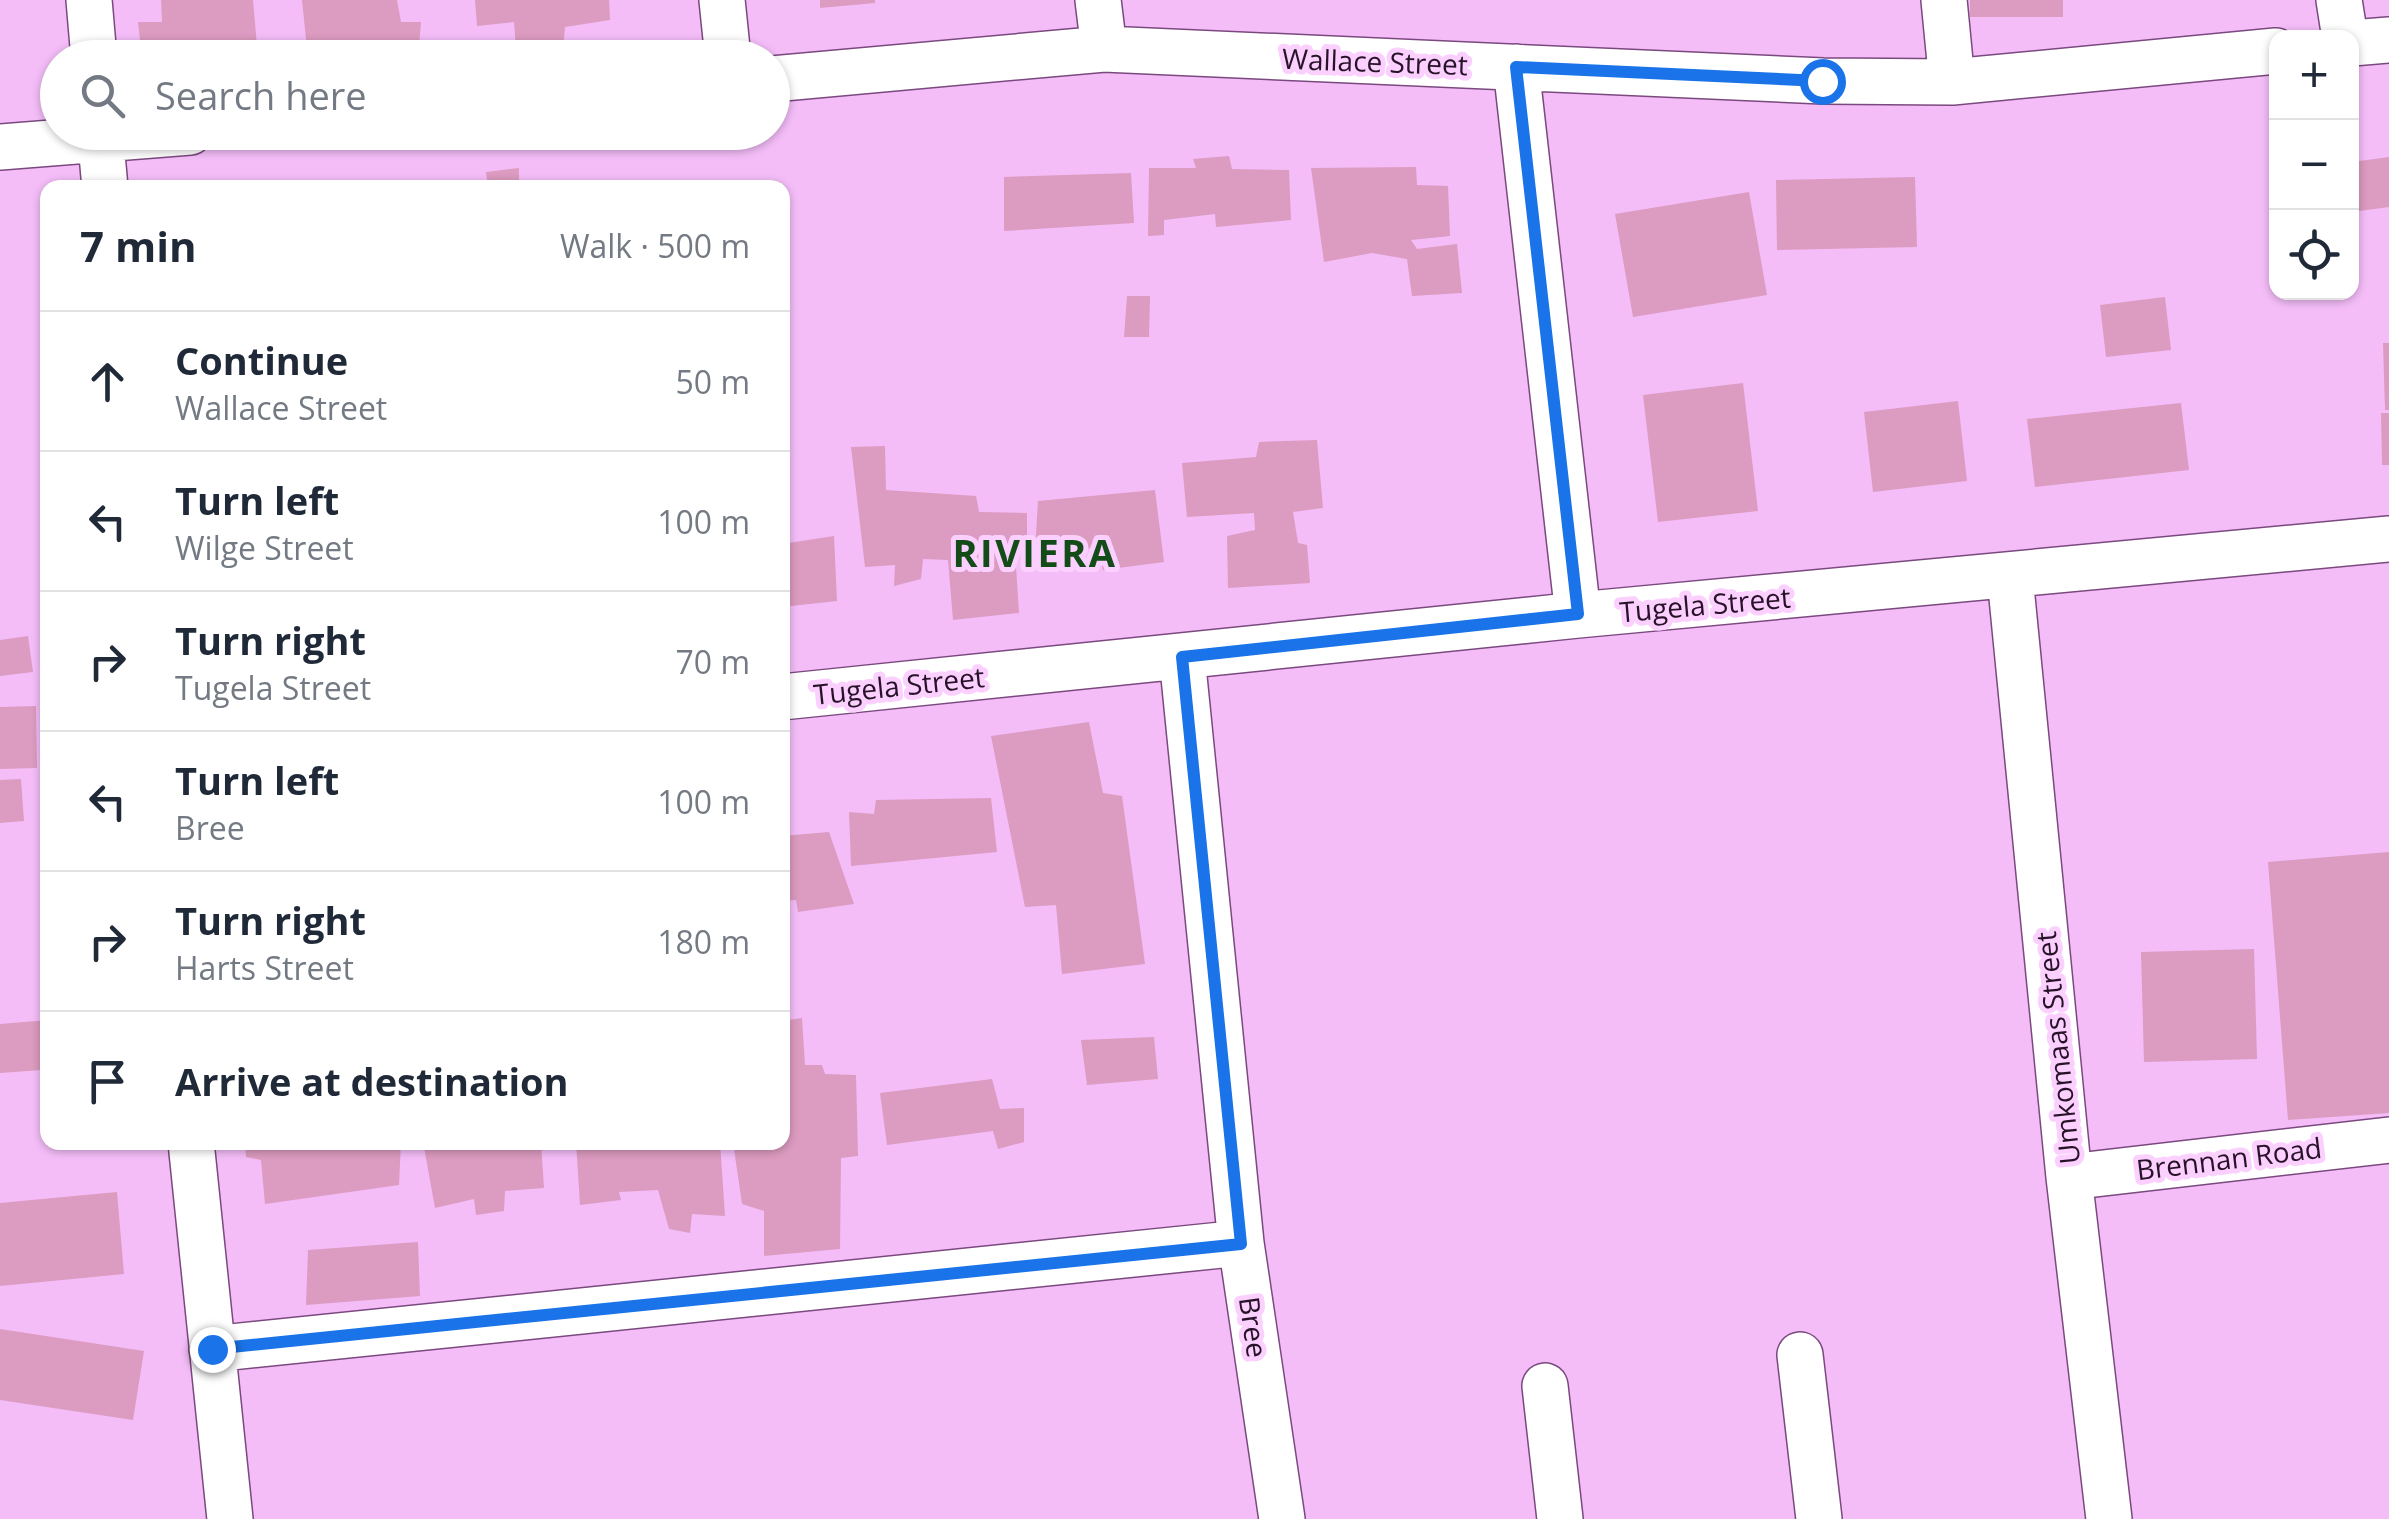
<!DOCTYPE html>
<meta charset="utf-8">
<style>
body{margin:0;font-family:"Open Sans",sans-serif;background:#f2f2f3;color:#1f2937}
.controls{position:absolute;right:30px;top:30px;display:grid;overflow:hidden;border-radius:20px;box-shadow:0 2px 8px #0004}
.controls button{width:90px;height:90px;display:grid;place-items:center;padding:0;border:0;border-bottom:2px solid #e0e1e3;background:#fff;color:#1f2937;font:50px sans-serif}
.stop{position:absolute;width:30px;height:30px;margin:-22px;border:8px solid #1a73e8;border-radius:50%;background:#fff}
.stop.end{background:#1a73e8;border-color:#fff;box-shadow:0 2px 10px #0008}
.list{margin:0;padding:0;list-style:none}
h2{display:flex;justify-content:space-between;align-items:center;height:130px;margin:0;padding:0 40px;font-size:42px}
h2 small{font-size:32px;font-weight:400;color:#747a83}
.list li{display:grid;grid-template-columns:65px 1fr auto;gap:30px;align-items:center;box-sizing:border-box;height:140px;padding:0 40px;border-top:2px solid #e0e1e3}
.list b{display:block;font-size:38px;white-space:nowrap}
.list p{margin:0;font-size:32px;white-space:nowrap;color:#747a83}
.list em{font-size:32px;font-style:normal;color:#747a83}
.icon{flex:none;width:55px;height:55px;fill:none;stroke:currentColor;stroke-width:2;stroke-linecap:round;stroke-linejoin:round}
.map{position:relative;flex:none;width:2389px;height:1519px;overflow:hidden}
.search{position:absolute;background:#fff;box-shadow:0 2px 8px #0004;left:40px;top:40px;width:750px;height:110px;display:flex;align-items:center;gap:25px;box-sizing:border-box;padding:0 35px;border-radius:55px;color:#747a83;font-size:38px}
.panel{position:absolute;background:#fff;box-shadow:0 2px 8px #0004;left:40px;top:180px;width:750px;height:970px;border-radius:20px}
.map>svg:first-child{display:block}
.building{fill:#dc9bc0}
.lines{fill:none;stroke-linecap:round;stroke-linejoin:round}
.street-casing{stroke:#7a497e;stroke-width:48}
.street{stroke:#fff;stroke-width:45}
.route{stroke:#1a73e8;stroke-width:12}
.labels{text-anchor:middle;dominant-baseline:central;stroke-width:10;stroke-linejoin:round;paint-order:stroke}
.street-label{font-size:28px;fill:#271228;stroke:#fbcffe}
.district-label{font-size:38px;font-weight:bold;letter-spacing:2.5px;fill:#144c18;stroke:#fbcffe}
</style>
<div class="map">
<svg width="2389" height="1519" viewBox="0 0 2389 1519">
<rect width="100%" height="100%" fill="#f4bdf8"/>
<!-- building -->
<path class="building" d="M161,0H253L258,58H142L138,22H162Z
M302,0H397L401,22H421L418,58H308Z
M475,0H609L610,20L565,27L563,49L516,48L514,22L477,26Z
M820,0H875V3L820,8Z
M1970,0H2063V17H1970Z
M1229,156L1232,169L1289,170L1291,220L1216,227L1215,214L1164,220V235L1148,236L1149,168H1196L1193,159Z
M2389,157V207L2352,212V162Z
M1416,167L1417,185L1448,186L1450,236L1411,240L1417,249L1457,244L1462,293L1412,296L1407,259L1372,253L1324,262L1311,168Z
M519,168V188H488L486,172Z
M1131,173L1134,223L1004,231V177Z
M1915,177L1917,247L1777,250L1776,180Z
M1749,192L1767,295L1633,317L1615,214Z
M1127,296H1150L1149,337H1124Z
M2165,297L2171,350L2106,357L2100,305Z
M2383,343H2389V410H2385Z
M1743,383L1758,511L1658,522L1643,395Z
M1958,401L1967,481L1873,492L1864,412Z
M2181,403L2189,470L2035,487L2027,419Z
M2381,413H2389V465H2382Z
M1317,440L1323,508L1293,512L1298,543L1307,545L1310,583L1228,588L1227,536L1255,530L1254,513L1187,517L1182,463L1256,457L1259,442Z
M885,446L886,490L976,496L979,512L1027,513V552L1015,551L1019,613L953,620L948,560L923,559L921,579L894,586L895,565L865,567L851,447Z
M1155,490L1164,562L1103,570L1098,548L1035,552L1038,501Z
M834,536L837,601L782,607V544Z
M28,636L33,672L0,676V640Z
M36,706L37,768L0,769V707Z
M1089,722L1103,793L1122,796L1145,964L1062,974L1056,905L1025,907L991,736Z
M21,779L24,821L0,823V780Z
M991,798L997,852L851,866L849,812L874,814L876,800Z
M829,832L854,904L798,912L796,900L782,901V836Z
M2389,852V1113L2288,1120L2268,862Z
M2254,949L2257,1059L2144,1062L2141,952Z
M802,1018L805,1065H822L825,1074L856,1075L858,1156L841,1158L840,1249L764,1256V1211L742,1204L733,1142H782V1021Z
M48,1020V1103H45L42,1070L0,1073V1024Z
M1154,1037L1158,1079L1087,1085L1081,1040Z
M992,1079L1000,1109L1024,1108V1142L998,1149L993,1131L887,1145L880,1093Z
M245,1142H401L399,1185L265,1204L261,1160L246,1157Z
M457,1142H541L544,1188L505,1191L504,1211L476,1215L474,1199L435,1208L424,1147Z
M576,1142H720L725,1216L692,1214L690,1233L669,1229L658,1190L619,1192L621,1200L580,1205Z
M117,1192L124,1274L0,1286V1203Z
M418,1242L420,1296L306,1305L308,1250Z
M0,1329L144,1351L133,1420L0,1400Z"/>
<g class="lines">
<!-- street casing -->
<g class="street-casing">
<path id="street" d="M89,0L94,58
M722,0L728,58
M1098,0L1104,49
M1944,0L1952,82
M2339,0L2345,38
M2352,43L2389,40
M1516,67L1578,615
M772,79L1104,49L1823,81L1952,82L2276,51
M100,132L105,188
M0,147L190,132
M2010,577L2069,1177L2109,1519
M1182,657L1241,1243L1282,1519
M782,697L1578,615L2389,539
M191,1142L230,1519
M2069,1177L2389,1140
M212,1349L1241,1243
M1800,1355L1819,1519
M1545,1386L1560,1519"/>
</g>
<!-- street -->
<use href="#street" class="street"/>
</g>
<g class="lines">
<!-- route -->
<path class="route" d="M212,1349L1241,1244L1182,657L1578,614L1516,67L1822,81"/>
</g>
<g class="labels">
<!-- street labels -->
<g class="street-label">
<text transform="translate(1375 61) rotate(2)">Wallace Street</text>
<text transform="translate(1705 604) rotate(-5)">Tugela Street</text>
<text transform="translate(899 685) rotate(-6)">Tugela Street</text>
<text transform="translate(2057 1048) rotate(-96)">Umkomaas Street</text>
<text transform="translate(2229 1158) rotate(-7)">Brennan Road</text>
<text transform="translate(1254 1327) rotate(82)">Bree</text>
</g>
<!-- district labels -->
<g class="district-label">
<text x="1035" y="552">RIVIERA</text>
</g>
</g>
</svg>
<div class="controls">
<button>+</button>
<button>−</button>
<button><svg class="icon" aria-label="locate" viewBox="0 0 24 24"><circle cx="12" cy="12" r="6"/><path d="M12 2v4M12 18v4M2 12h4M18 12h4"/></svg></button>
</div>
<div class="stop" style="left:1822px;top:81px"></div>
<div class="stop end" style="left:212px;top:1349px"></div>
<div class="search"><svg class="icon" aria-label="search" viewBox="0 0 24 24"><circle cx="10" cy="10" r="6"/><path d="M15 15l6 6"/></svg>Search here</div>
<section class="panel">
<h2>7 min<small>Walk · 500 m</small></h2>
<ul class="list">
<li><svg class="icon" aria-label="ahead" viewBox="0 0 24 24"><path d="M12 20V5M6 11l6-6 6 6"/></svg><div><b>Continue</b><p>Wallace Street</p></div><em>50 m</em></li>
<li><svg class="icon" aria-label="left" viewBox="0 0 24 24"><path d="M17 20v-9H6M10 6l-5 5 5 5"/></svg><div><b>Turn left</b><p>Wilge Street</p></div><em>100 m</em></li>
<li><svg class="icon" aria-label="right" viewBox="0 0 24 24"><path d="M7 20v-9h11M14 6l5 5-5 5"/></svg><div><b>Turn right</b><p>Tugela Street</p></div><em>70 m</em></li>
<li><svg class="icon" aria-label="left" viewBox="0 0 24 24"><path d="M17 20v-9H6M10 6l-5 5 5 5"/></svg><div><b>Turn left</b><p>Bree</p></div><em>100 m</em></li>
<li><svg class="icon" aria-label="right" viewBox="0 0 24 24"><path d="M7 20v-9h11M14 6l5 5-5 5"/></svg><div><b>Turn right</b><p>Harts Street</p></div><em>180 m</em></li>
<li><svg class="icon" aria-label="arrive" viewBox="0 0 24 24"><path d="M6 21V4h12l-3 4 3 4H6"/></svg><div><b>Arrive at destination</b></div></li>
</ul>
</section>
</div>
